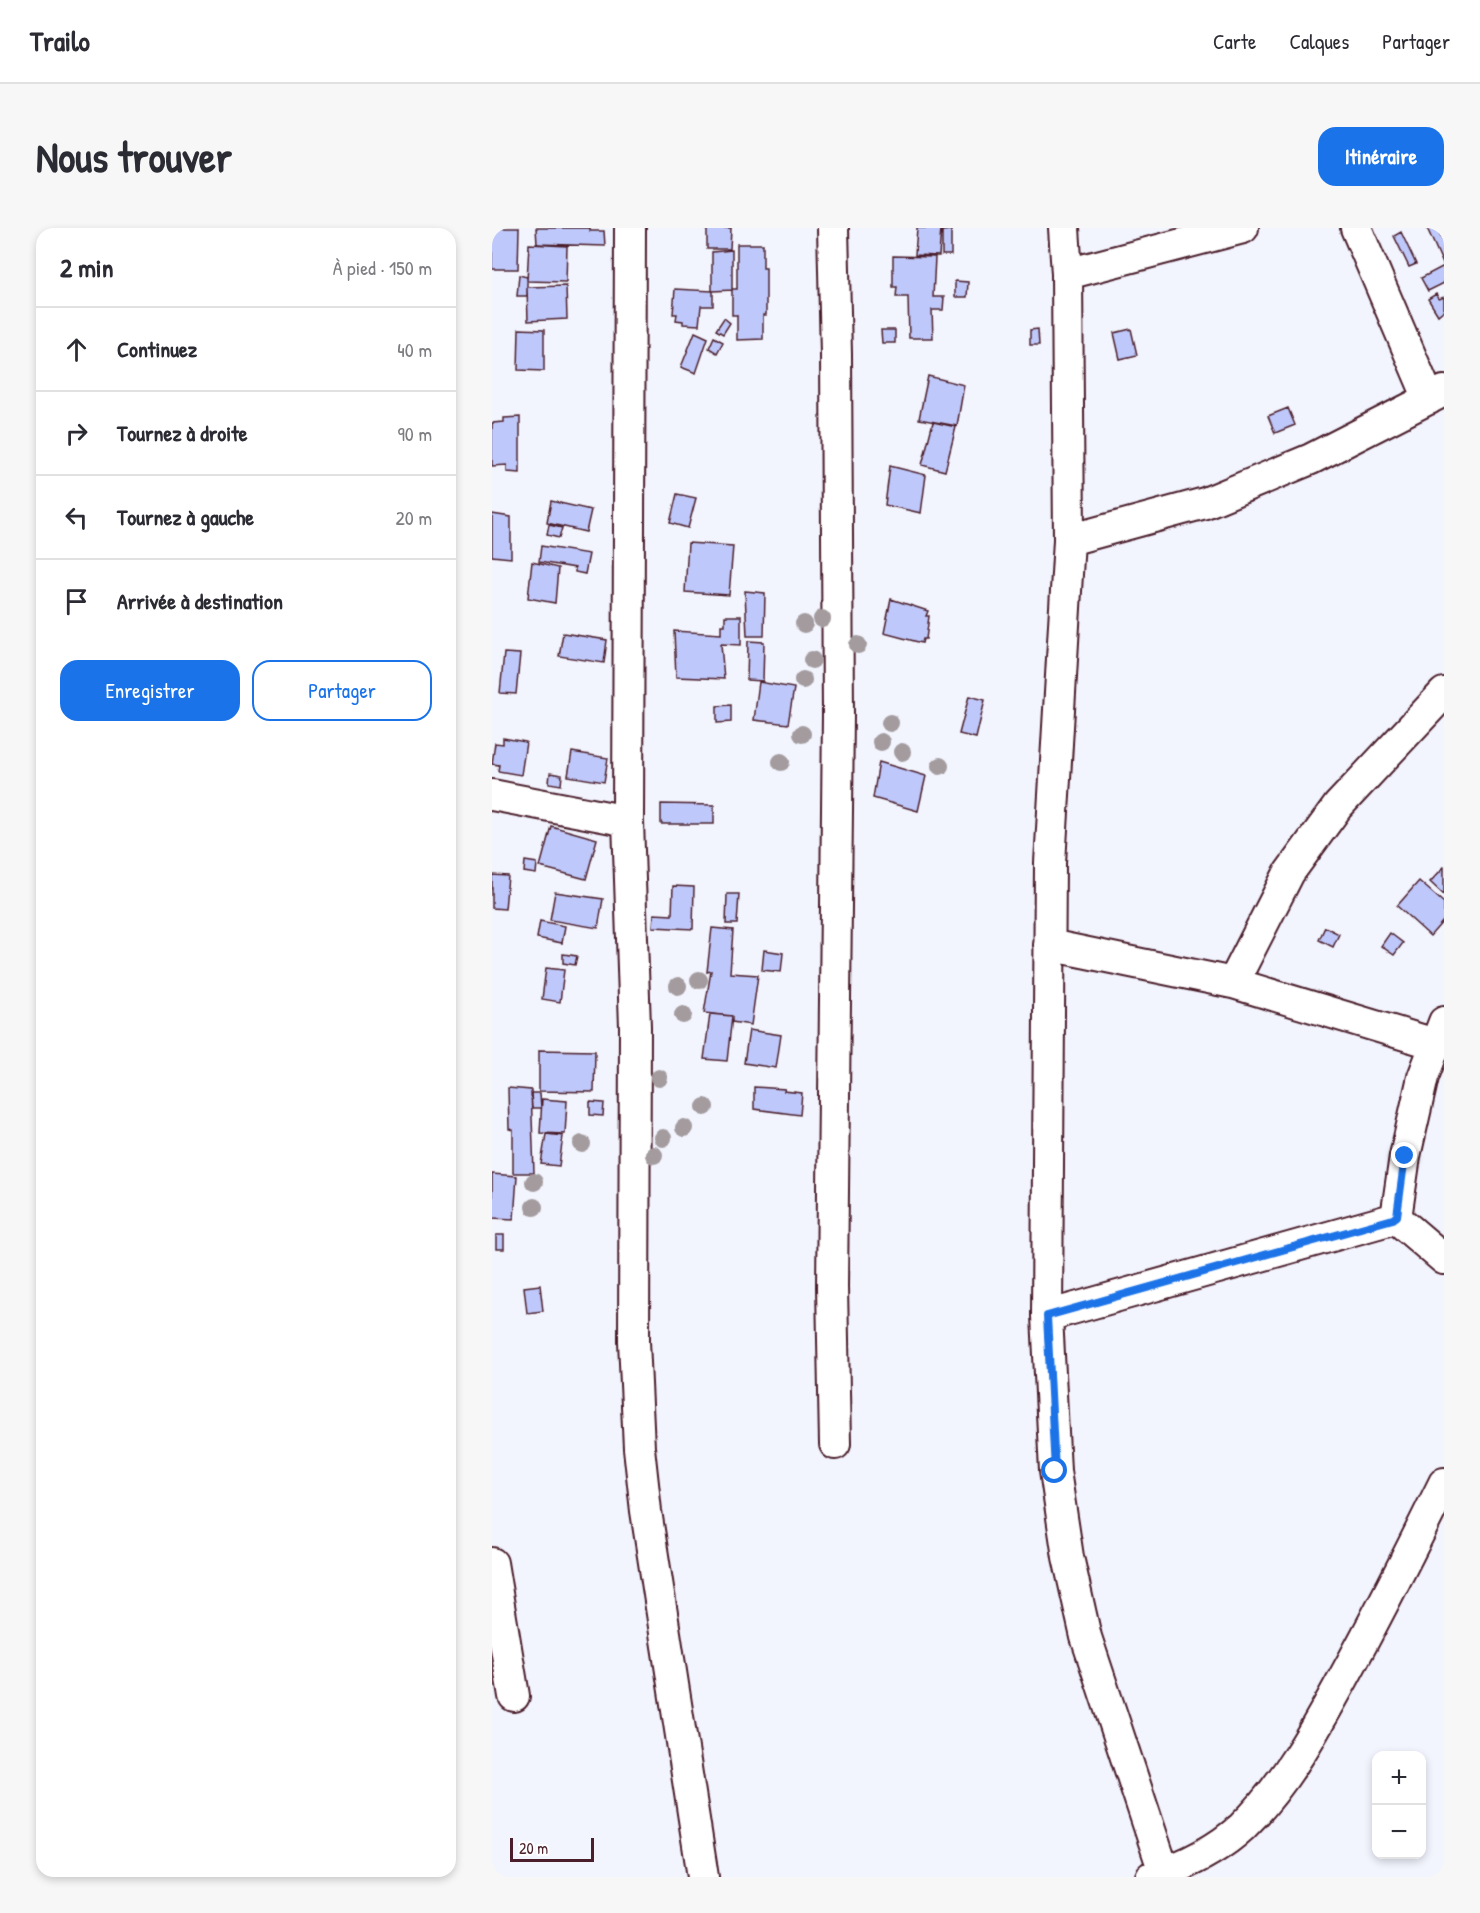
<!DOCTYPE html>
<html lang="fr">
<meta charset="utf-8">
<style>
body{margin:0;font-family:"Patrick Hand",sans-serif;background:#f7f7f7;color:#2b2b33}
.controls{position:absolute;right:18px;bottom:18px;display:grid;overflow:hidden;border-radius:12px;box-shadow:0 3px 9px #0003}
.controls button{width:54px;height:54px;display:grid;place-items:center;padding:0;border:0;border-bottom:2px solid #e1e1e2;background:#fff;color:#2b2b33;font:30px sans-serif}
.scale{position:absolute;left:18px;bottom:15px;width:84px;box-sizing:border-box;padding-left:6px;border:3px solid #4a1f2b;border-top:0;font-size:16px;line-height:21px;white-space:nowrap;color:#4a1f2b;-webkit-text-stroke:4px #fff;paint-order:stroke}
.stop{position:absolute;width:18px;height:18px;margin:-14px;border:4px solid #1a73e8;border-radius:50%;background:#fff}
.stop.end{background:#1a73e8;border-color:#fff;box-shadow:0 2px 6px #0008}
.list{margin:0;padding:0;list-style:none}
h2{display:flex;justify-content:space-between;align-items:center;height:78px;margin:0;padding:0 24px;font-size:26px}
h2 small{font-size:20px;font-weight:400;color:#7c7c81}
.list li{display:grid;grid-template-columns:39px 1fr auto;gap:18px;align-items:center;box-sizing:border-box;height:84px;padding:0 24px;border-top:2px solid #e1e1e2}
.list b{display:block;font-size:22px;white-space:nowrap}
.list em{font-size:20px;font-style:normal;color:#7c7c81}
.actions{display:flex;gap:12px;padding:18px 24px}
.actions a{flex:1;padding:14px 0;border:2px solid #1a73e8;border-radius:18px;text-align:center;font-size:21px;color:#1a73e8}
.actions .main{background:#1a73e8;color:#fff}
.icon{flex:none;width:33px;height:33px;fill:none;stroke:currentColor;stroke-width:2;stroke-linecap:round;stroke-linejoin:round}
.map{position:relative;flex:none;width:952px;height:1649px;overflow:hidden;border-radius:18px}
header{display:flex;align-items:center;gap:36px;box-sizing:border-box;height:84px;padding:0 30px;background:#fff;border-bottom:2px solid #e1e1e2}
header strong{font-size:28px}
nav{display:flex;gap:33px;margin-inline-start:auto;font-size:21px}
.intro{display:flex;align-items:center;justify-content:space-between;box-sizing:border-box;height:144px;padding:0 36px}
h1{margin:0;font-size:42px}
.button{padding:15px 27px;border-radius:18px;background:#1a73e8;color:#fff;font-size:21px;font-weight:700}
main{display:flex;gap:36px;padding:0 36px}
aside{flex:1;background:#fff;border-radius:18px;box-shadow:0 3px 9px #0003}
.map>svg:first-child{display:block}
.building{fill:#bfc8fa;stroke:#4a1f2b;stroke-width:1.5}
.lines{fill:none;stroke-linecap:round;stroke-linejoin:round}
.street-casing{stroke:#4a1f2b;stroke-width:34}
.street{stroke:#fff;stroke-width:30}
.tree{fill:#a39b9e}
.route{stroke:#1a73e8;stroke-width:8}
</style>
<header>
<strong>Trailo</strong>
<nav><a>Carte</a><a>Calques</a><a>Partager</a></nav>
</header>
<div class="intro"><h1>Nous trouver</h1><a class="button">Itinéraire</a></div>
<main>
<aside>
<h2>2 min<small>À pied · 150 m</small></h2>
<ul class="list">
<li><svg class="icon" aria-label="ahead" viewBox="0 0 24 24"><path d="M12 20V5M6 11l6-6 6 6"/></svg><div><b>Continuez</b></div><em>40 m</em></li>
<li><svg class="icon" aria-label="right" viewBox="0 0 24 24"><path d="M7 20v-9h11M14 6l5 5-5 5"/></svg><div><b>Tournez à droite</b></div><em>90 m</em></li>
<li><svg class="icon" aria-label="left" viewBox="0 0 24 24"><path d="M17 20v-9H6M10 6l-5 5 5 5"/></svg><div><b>Tournez à gauche</b></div><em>20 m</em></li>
<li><svg class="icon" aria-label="arrive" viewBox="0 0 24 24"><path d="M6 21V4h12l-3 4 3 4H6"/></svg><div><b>Arrivée à destination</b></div></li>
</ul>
<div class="actions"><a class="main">Enregistrer</a><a>Partager</a></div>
</aside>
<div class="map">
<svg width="952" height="1649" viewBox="0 0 952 1649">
<rect width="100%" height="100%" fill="#f2f4fe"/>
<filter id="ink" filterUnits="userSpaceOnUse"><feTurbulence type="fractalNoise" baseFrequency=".0167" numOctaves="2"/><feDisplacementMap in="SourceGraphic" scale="12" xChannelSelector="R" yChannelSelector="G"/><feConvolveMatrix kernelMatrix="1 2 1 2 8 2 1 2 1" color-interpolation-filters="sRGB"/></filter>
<g filter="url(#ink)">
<!-- building -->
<path class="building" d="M0,0H27L26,41H0Z
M44,0H98V3H112L113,18L45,16Z
M215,0H239L238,21H215Z
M425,0H449L447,28L423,27Z
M935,0H945L952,14L951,36Z
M459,2V27H450V3Z
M909,4L924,36L917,39L902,8Z
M37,16L75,18L74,54L35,53Z
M245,16H271V40H274V87H271V111L245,112V87H240V62L221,63V78H209L207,97L191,96V93L184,92L185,86H181L183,61L220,63V24L240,22V61H245Z
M401,28L443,29L441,69H452L451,82H440L441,110H417L416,69H404L405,59H401Z
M952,38V55L936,63L929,50Z
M27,47L35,49V68H25Z
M463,53L476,54L475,69H463Z
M74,58L75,91L36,93L35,59Z
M944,66L947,71L952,69V82L946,87L936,71Z
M232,90L238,95L231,106L224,102Z
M27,101L52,102V143L26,142Z
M546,101L547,117H538V102Z
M639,101L645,127L628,131L622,105Z
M389,102H403V115H390Z
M203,104L216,110L204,145L189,139Z
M222,109L231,114L225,125L217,120Z
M436,148L472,157L465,198L427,191Z
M796,180L803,197L783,205L776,188Z
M28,189V245L15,244V237L0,238V195L12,194V190Z
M441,194L464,199L453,243L430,237Z
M398,238L434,247L429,285L393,277Z
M185,266L204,270L196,300L178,295Z
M59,273L99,282L94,304L55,295Z
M0,286L19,289V330L0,328Z
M57,297L70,300L67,310L55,307Z
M196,315L241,318L237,367L193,364Z
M49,318L97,326L93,346L83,344V340L47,334Z
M40,334L66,340L63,375L36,370Z
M253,363L273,365L272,408H255Z
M399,371L436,383L434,388H437L434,411H431L430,415L392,405Z
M233,388H249V417L229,416L232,451L184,449L182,403L229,406V397H233Z
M71,405L115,412L112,435L67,428Z
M256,413L272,414L271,453L255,452Z
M12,425L28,426L24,466L8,465Z
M267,454L302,460L296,496L262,492Z
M477,468L493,472L484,510L467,506Z
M239,477V494L225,495V478Z
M11,510L34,514L29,547L6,543L7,537L0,536L3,515L11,516Z
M80,524L116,530L112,554L76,548Z
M387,534L434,548L426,583L381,570Z
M58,545L70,547L69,557L57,555Z
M169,576L222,577V596H169Z
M59,598L105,611L94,651L48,639Z
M33,633L45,635L44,646L32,644Z
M952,639V667L938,654Z
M0,647L16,648L13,681L0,680Z
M927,653L952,675V692L938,708L905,678Z
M181,658L202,659L201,701L161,699L162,686L180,687Z
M63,664L111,671L106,700L58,692Z
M235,666H247L245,696H234Z
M48,693L73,698L70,715L45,710Z
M833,699L847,706L841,719L827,712Z
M220,700L241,702L238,745L266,747L259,797L240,794V788L212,785L219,743L215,744Z
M898,705L911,715L902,727L889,718Z
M272,722L291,725L289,744L270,742Z
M71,726L85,728L83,737L71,735Z
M54,740L72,742L68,774L50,771Z
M218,786L240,788L235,833L212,831Z
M257,802L289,807L284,840L252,835Z
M47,822L103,823L102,864L47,863Z
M262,859L293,861L292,863L310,865L308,887L262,881Z
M16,860L39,862L42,945H21V902L17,901Z
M39,865H48L49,880H40Z
M50,871L75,873L73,906L48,905Z
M98,874L112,875L111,888L98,887Z
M54,906L71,908L67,938L49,936Z
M0,946L25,948L22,991L0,990Z
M4,1007H12V1021H4Z
M48,1057L51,1083L35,1085L32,1059Z"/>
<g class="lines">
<!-- street casing -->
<g class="street-casing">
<path id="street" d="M138,0L136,593L143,799L142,1113L147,1220L154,1283L211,1649
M341,0L344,126L346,487L340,1059L343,1216
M572,0L575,46L577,312L558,635L555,1088L563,1243L576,1329L594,1409L672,1644
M864,0L937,171
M575,46L751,0
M577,312L713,275L819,231L952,163
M0,567L136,593
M557,717L741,755L943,816
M741,755L797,645L846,578L952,465
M904,990L913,928L931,849L952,794
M904,990L952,1031
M555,1088L904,990
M0,1335L22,1468
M659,1649C692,1638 724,1623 750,1599C793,1557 823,1502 852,1449C887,1385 920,1320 952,1255"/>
</g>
<!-- street -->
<use href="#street" class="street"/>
</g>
<!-- trees -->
<g class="tree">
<circle cx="330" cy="391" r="9"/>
<circle cx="312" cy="396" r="9"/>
<circle cx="366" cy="417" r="9"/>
<circle cx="320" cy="432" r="9"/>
<circle cx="311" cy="452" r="9"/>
<circle cx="398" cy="495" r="9"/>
<circle cx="310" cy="506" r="9"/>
<circle cx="389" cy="514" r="9"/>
<circle cx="410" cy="524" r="9"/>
<circle cx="289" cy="534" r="9"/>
<circle cx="448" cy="538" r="9"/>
<circle cx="207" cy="752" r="9"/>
<circle cx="186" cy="758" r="9"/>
<circle cx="191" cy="787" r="9"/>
<circle cx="167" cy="850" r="9"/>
<circle cx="213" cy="879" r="9"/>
<circle cx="192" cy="900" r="9"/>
<circle cx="171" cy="910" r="9"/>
<circle cx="90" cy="916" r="9"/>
<circle cx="162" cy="927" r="9"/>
<circle cx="42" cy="954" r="9"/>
<circle cx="42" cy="979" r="9"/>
</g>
</g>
<g class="lines" filter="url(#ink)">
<!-- route -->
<path class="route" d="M563,1243L555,1088L901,991L905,988L913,928"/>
</g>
</svg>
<div class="controls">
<button>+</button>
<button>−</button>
</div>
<div class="scale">20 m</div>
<div class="stop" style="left:563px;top:1243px"></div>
<div class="stop end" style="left:913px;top:928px"></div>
</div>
</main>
